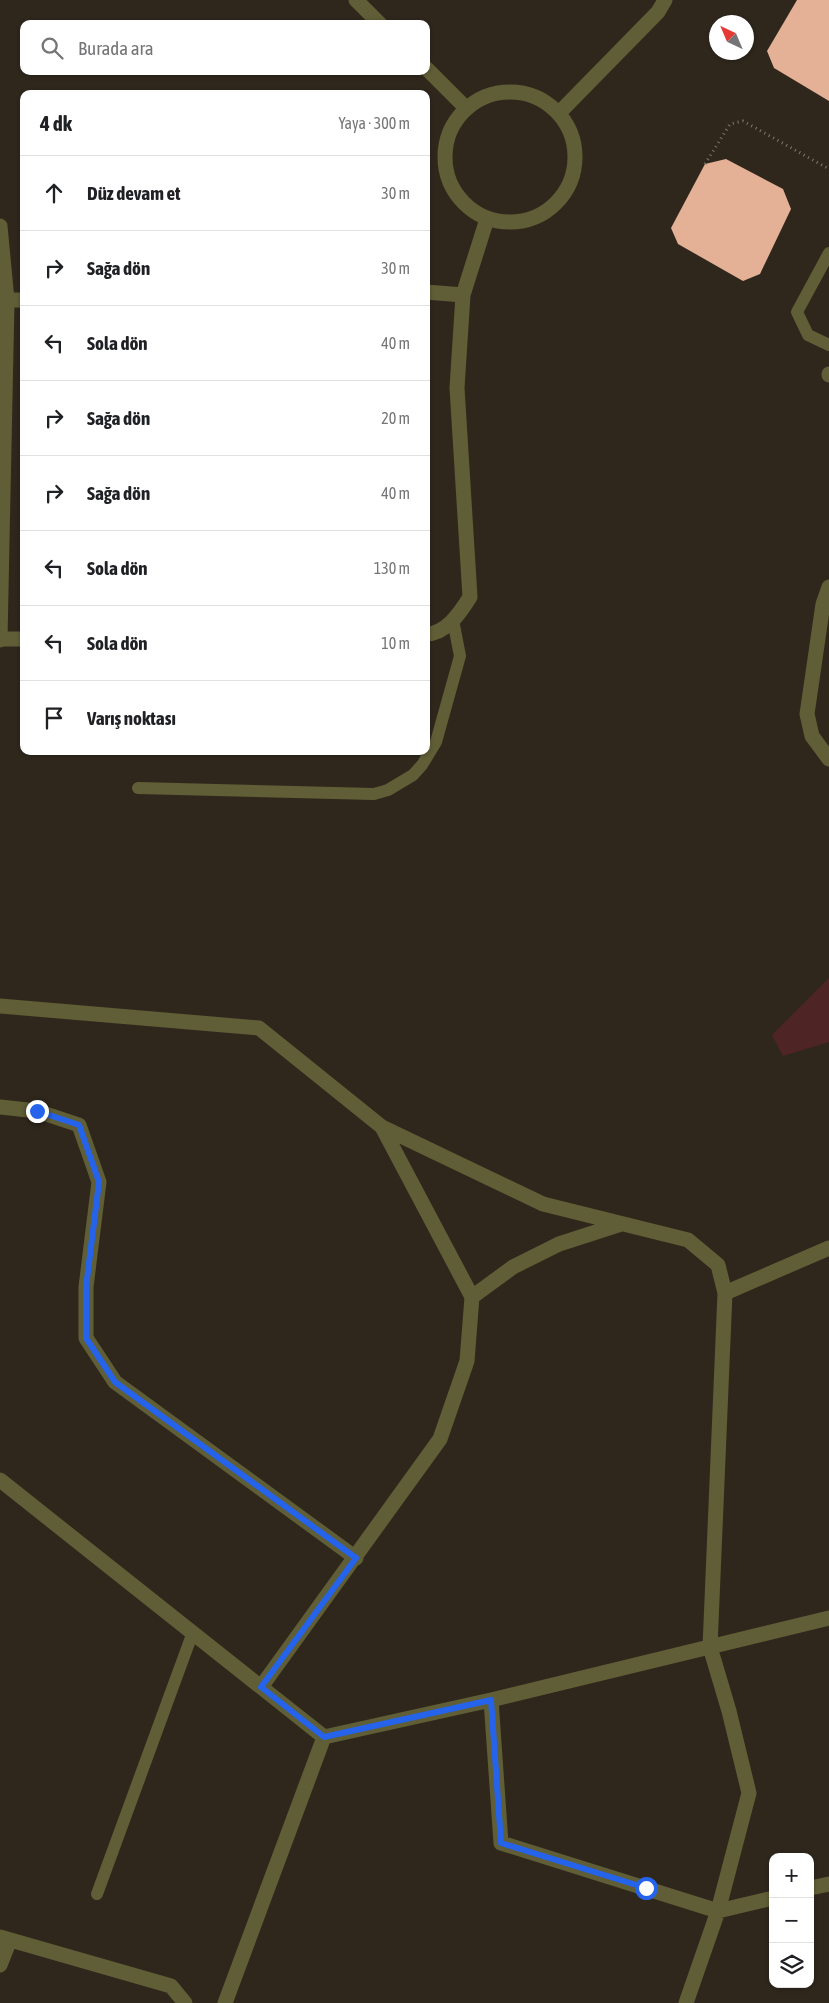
<!DOCTYPE html>
<html lang="tr">
<meta charset="utf-8">
<style>
body{margin:0;font-family:"Asap Condensed",sans-serif;background:#f2f2f2;color:#202124}
.controls{position:absolute;right:15px;bottom:15px;display:grid;overflow:hidden;border-radius:10px;box-shadow:0 1px 4px #0004}
.controls button{width:45px;height:45px;display:grid;place-items:center;padding:0;border:0;border-bottom:1px solid #e0e0e0;background:#fff;color:#202124;font:25px sans-serif}
.compass{position:absolute;left:709px;top:15px;width:45px;height:45px;border-radius:50%;background:#fff;box-shadow:0 1px 4px #0004;rotate:316deg}
.stop{position:absolute;width:15px;height:15px;margin:-11px;border:4px solid #2563eb;border-radius:50%;background:#fff}
.stop.end{background:#2563eb;border-color:#fff;box-shadow:0 1px 5px #0008}
.list{margin:0;padding:0;list-style:none}
h2{display:flex;justify-content:space-between;align-items:center;height:65px;margin:0;padding:0 20px;font-size:21px}
h2 small{font-size:16px;font-weight:400;color:#757577}
.list li{display:grid;grid-template-columns:32px 1fr auto;gap:15px;align-items:center;box-sizing:border-box;height:75px;padding:0 20px;border-top:1px solid #e0e0e0}
.list b{display:block;font-size:19px;white-space:nowrap}
.list em{font-size:16px;font-style:normal;color:#757577}
.icon{flex:none;width:28px;height:28px;fill:none;stroke:currentColor;stroke-width:2;stroke-linecap:round;stroke-linejoin:round}
.map{position:relative;flex:none;width:829px;height:2003px;overflow:hidden}
.search{position:absolute;background:#fff;box-shadow:0 1px 4px #0004;left:20px;top:20px;width:410px;height:55px;display:flex;align-items:center;gap:12px;box-sizing:border-box;padding:0 18px;border-radius:10px;color:#757577;font-size:19px}
.panel{position:absolute;background:#fff;box-shadow:0 1px 4px #0004;left:20px;top:90px;width:410px;height:665px;border-radius:10px}
.map>svg:first-child{display:block}
.green{fill:#4e2425}
.building{fill:#e4b196}
.lines{fill:none;stroke-linecap:round;stroke-linejoin:round}
.path{stroke:#807970;stroke-width:3;stroke-dasharray:1 4;stroke-linecap:butt}
.lane{stroke:#605e36;stroke-width:12}
.street{stroke:#605e36;stroke-width:15}
.route{stroke:#2563eb;stroke-width:6}
</style>
<div class="map">
<svg width="829" height="2003" viewBox="0 0 829 2003">
<rect width="100%" height="100%" fill="#2f271c"/>
<!-- green -->
<path class="green" d="M829,978V1042L783,1056L772,1035Z"/>
<!-- building -->
<path class="building" d="M797,0H829V101L774,68L767,51Z
M726,159L783,189L791,209L760,274L743,281L678,244L671,228L705,164Z"/>
<g class="lines">
<!-- path -->
<path class="path" d="M705,164L730,124L743,121L829,169"/>
<!-- lane -->
<path class="lane" d="M829,253L797,312L808,335L829,345
M138,788L374,794L388,790L413,775L422,765L436,742L460,656L453,620
M97,1894L193,1632"/>
<!-- street -->
<path class="street" d="M356,0L380,24
M426,68L466,108
M445 157a65 65 0 1 1 130 0a65 65 0 1 1-130 0Z
M559,113L658,12L665,0
M0,226L7,300L0,640
M426,292L463,295
M0,300H24
M829,374V375
M829,587L823,604L807,714L812,736L829,759
M426,634C446,634 460,613 470,597L457,388L463,295L487,219
M0,639H24
M0,1006L259,1028L382,1127L472,1297L467,1361L440,1439L261,1687
M0,1107L37,1111L79,1125L99,1182L86,1287V1338L115,1382L356,1558
M382,1127L543,1204L688,1240L718,1265L725,1293
M472,1297L513,1267L559,1244L621,1224
M0,1480L324,1737L491,1700L829,1618
M491,1700L501,1843L718,1911L773,1898
M810,1888L829,1884
M0,1937L171,1986L185,2003
M0,1965L10,1940
M225,2003L324,1737
M686,2003L718,1911L749,1793L729,1711L710,1647L725,1293L829,1248"/>
</g>
<g class="lines">
<!-- route -->
<path class="route" d="M37,1111L79,1125L99,1182L86,1287V1338L115,1382L356,1558L261,1687L324,1737L491,1700L501,1843L646,1888"/>
</g>
</svg>
<div class="controls">
<button>+</button>
<button>−</button>
<button><svg class="icon" aria-label="layers" viewBox="0 0 24 24"><path d="M12 4l9 5-9 5-9-5zM3 14l9 5 9-5"/></svg></button>
</div>
<svg class="compass" viewBox="-18 -18 36 36"><path d="M0-13l5 13h-10z" fill="#e53935"/><path d="M0 13l5-13h-10z" fill="#757577"/></svg>
<div class="stop" style="left:646px;top:1888px"></div>
<div class="stop end" style="left:37px;top:1111px"></div>
<div class="search"><svg class="icon" aria-label="search" viewBox="0 0 24 24"><circle cx="10" cy="10" r="6"/><path d="M15 15l6 6"/></svg>Burada ara</div>
<section class="panel">
<h2>4 dk<small>Yaya · 300 m</small></h2>
<ul class="list">
<li><svg class="icon" aria-label="ahead" viewBox="0 0 24 24"><path d="M12 20V5M6 11l6-6 6 6"/></svg><div><b>Düz devam et</b></div><em>30 m</em></li>
<li><svg class="icon" aria-label="right" viewBox="0 0 24 24"><path d="M7 20v-9h11M14 6l5 5-5 5"/></svg><div><b>Sağa dön</b></div><em>30 m</em></li>
<li><svg class="icon" aria-label="left" viewBox="0 0 24 24"><path d="M17 20v-9H6M10 6l-5 5 5 5"/></svg><div><b>Sola dön</b></div><em>40 m</em></li>
<li><svg class="icon" aria-label="right" viewBox="0 0 24 24"><path d="M7 20v-9h11M14 6l5 5-5 5"/></svg><div><b>Sağa dön</b></div><em>20 m</em></li>
<li><svg class="icon" aria-label="right" viewBox="0 0 24 24"><path d="M7 20v-9h11M14 6l5 5-5 5"/></svg><div><b>Sağa dön</b></div><em>40 m</em></li>
<li><svg class="icon" aria-label="left" viewBox="0 0 24 24"><path d="M17 20v-9H6M10 6l-5 5 5 5"/></svg><div><b>Sola dön</b></div><em>130 m</em></li>
<li><svg class="icon" aria-label="left" viewBox="0 0 24 24"><path d="M17 20v-9H6M10 6l-5 5 5 5"/></svg><div><b>Sola dön</b></div><em>10 m</em></li>
<li><svg class="icon" aria-label="arrive" viewBox="0 0 24 24"><path d="M6 21V4h12l-3 4 3 4H6"/></svg><div><b>Varış noktası</b></div></li>
</ul>
</section>
</div>
